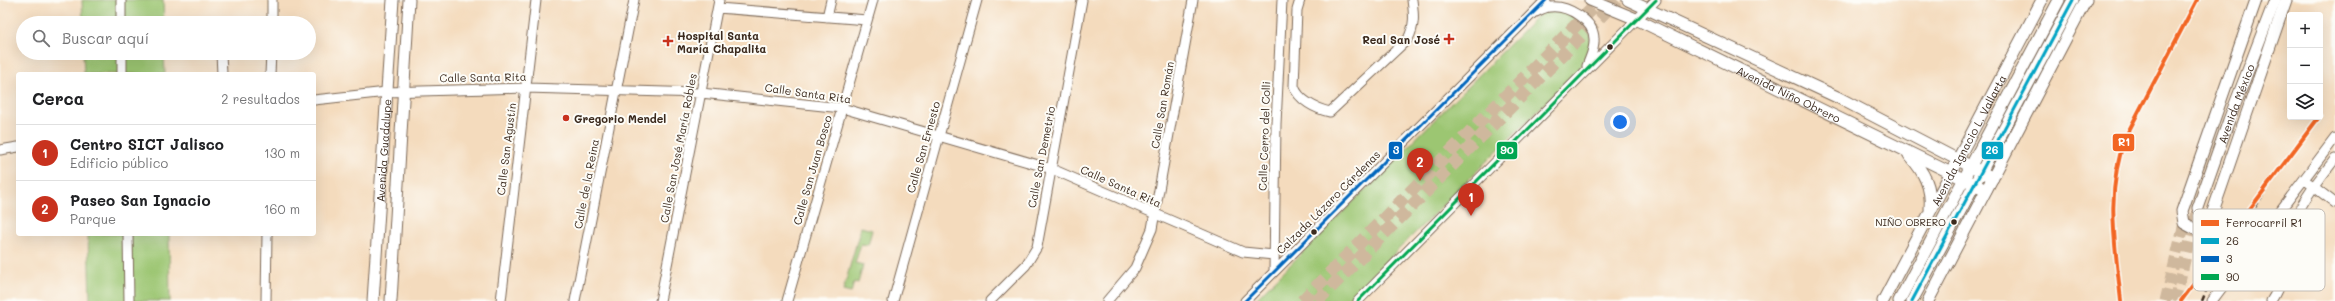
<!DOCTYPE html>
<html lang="es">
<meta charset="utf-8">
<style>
body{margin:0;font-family:Mali,sans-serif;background:#f2f2f2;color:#202124}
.controls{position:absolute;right:12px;top:12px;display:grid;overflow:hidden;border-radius:4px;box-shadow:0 4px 16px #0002}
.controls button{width:36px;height:36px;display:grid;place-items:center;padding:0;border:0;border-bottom:1px solid #e0e0e0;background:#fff;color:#202124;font:20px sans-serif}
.you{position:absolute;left:1620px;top:122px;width:14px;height:14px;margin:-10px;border:3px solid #fff;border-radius:50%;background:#1a73e8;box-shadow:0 0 0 6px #1a73e833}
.badge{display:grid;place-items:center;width:26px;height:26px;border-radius:50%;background:#c8321e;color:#fff;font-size:13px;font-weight:700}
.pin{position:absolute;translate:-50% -33px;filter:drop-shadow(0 1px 2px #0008)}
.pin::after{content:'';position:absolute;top:21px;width:14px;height:12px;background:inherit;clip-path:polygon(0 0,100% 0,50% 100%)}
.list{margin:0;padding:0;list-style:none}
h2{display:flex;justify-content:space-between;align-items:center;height:52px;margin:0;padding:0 16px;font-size:17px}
h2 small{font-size:13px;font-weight:400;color:#757577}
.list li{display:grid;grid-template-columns:26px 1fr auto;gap:12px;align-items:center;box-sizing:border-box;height:56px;padding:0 16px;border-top:1px solid #e0e0e0}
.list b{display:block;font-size:15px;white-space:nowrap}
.list p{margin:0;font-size:13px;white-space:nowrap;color:#757577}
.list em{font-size:13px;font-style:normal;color:#757577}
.icon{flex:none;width:22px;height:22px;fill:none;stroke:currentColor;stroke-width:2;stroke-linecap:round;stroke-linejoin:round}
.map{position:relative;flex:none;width:2335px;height:301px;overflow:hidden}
.search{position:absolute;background:#fff;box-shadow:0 4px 16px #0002;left:16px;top:16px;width:300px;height:44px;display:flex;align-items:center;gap:10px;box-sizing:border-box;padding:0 14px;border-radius:22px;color:#757577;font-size:15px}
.panel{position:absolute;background:#fff;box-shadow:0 4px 16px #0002;left:16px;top:72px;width:300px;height:164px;border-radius:4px}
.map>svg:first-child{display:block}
.green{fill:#9cc672;stroke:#6c7848}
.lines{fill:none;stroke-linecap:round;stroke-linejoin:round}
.major-tunnel{stroke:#cfb89d;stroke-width:11;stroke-dasharray:11 5.5;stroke-linecap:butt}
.highway-tunnel{stroke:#cfb89d;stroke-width:13;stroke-dasharray:13 6;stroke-linecap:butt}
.minor-casing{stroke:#7c6856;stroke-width:11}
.major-casing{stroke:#7c6856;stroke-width:13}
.minor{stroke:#fff;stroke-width:9}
.major{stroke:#fff;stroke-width:11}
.rail{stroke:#3b2a1e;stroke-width:2.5;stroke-dasharray:6 3;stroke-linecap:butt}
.bus-1-casing{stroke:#fdfcf7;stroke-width:6}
.bus-2-casing{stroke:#fdfcf7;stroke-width:6}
.bus-3-casing{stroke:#fdfcf7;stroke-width:6}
.bus-1{stroke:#03a3c5;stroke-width:3}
.bus-2{stroke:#0065bd;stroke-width:3}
.bus-3{stroke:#00a651;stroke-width:3}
.rail-1-casing{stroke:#fdfcf7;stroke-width:7}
.rail-1{stroke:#f26522;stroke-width:4}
.poi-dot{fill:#c8321e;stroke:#fdfcf7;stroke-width:1.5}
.bus-dot{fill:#3b2a1e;stroke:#fdfcf7;stroke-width:1.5}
.labels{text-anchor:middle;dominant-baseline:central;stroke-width:4;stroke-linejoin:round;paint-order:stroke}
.bus-label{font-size:10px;fill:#3b2a1e;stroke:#fdfcf7;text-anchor:end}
.poi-label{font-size:11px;font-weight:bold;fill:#3b2a1e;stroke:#fdfcf7;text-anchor:start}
.street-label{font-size:11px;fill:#3b2a1e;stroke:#fdfcf7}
.key{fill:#fdfcf7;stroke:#c3bdb6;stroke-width:1}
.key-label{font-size:11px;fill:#3b2a1e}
.line-badge{stroke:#fdfcf7;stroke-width:1.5}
.badge-label{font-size:11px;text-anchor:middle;font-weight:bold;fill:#fff}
</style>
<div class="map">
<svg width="2335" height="301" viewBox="0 0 2335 301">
<rect width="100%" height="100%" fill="#fdfcf7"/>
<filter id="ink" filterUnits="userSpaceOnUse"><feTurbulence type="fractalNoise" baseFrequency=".025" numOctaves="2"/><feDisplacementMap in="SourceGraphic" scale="8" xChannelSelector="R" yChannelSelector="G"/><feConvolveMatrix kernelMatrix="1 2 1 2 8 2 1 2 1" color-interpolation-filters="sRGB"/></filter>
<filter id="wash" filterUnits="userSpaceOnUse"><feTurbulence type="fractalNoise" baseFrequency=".012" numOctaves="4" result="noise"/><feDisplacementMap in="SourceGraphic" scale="16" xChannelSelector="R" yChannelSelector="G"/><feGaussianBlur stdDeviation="0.9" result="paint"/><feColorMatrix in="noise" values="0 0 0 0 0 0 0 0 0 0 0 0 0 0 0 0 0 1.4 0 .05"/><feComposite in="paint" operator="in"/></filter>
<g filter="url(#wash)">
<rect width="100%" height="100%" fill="#f4dbbd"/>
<!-- green -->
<path class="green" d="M82,0H163L164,23H83Z
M1552,9C1567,11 1591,22 1591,40C1591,47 1588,55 1587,61L1347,301H1254L1540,14Z
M83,53H164L165,74H84Z
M861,227L872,230L868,245L861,244L855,263L863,265L858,283L854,282L851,293L843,291Z
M88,234H169L170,301H90Z"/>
</g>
<g filter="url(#ink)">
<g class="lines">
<!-- major-tunnel -->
<path class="major-tunnel" d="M2165,301L2186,215
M2175,301L2198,208"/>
<!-- highway-tunnel -->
<path class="highway-tunnel" d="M1302,301L1601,0
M1317,301L1617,0"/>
<!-- minor casing -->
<g class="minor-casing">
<path id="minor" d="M121,0V23
M1300,0L1297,10L1294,86C1298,100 1316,109 1330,112L1408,39C1415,25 1414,15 1412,0
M718,8L867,20
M1536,12C1540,10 1546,7 1550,7C1567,5 1594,20 1594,39C1595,49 1590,57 1587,66
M827,17L831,0
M272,23V0
M122,53V74
M221,53L222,74
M270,74L271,53
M314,100L387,92L526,88L701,93L842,108L1052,169L1243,252L1274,255
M0,150L18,147
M2309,183L2335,203
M128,234L129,301
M1274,272L1276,124L1282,0
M266,301L267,234
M501,301L536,0
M575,301L634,0
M660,301L719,0
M787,301L873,0
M893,301L977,0
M990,301L1026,265L1037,247L1082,0
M1107,301L1135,268L1152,229L1193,0
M1245,301L1546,0
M1358,301L1656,0
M2212,301L2335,138
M2271,301C2288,276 2286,241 2298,213C2307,193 2322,176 2335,159"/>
</g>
<!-- major casing -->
<g class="major-casing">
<g id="major">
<path id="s1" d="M1590,0L1636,19L1986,190"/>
<path d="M1628,0L1837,97L1993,178"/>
<path d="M2256,0L2182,211L2184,223L2195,229L2202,228L2211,217L2286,0"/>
<path d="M1909,155C1924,172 1932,187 1930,209"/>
<path id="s2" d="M2198,208L2229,120L2275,0"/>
<path id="s3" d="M373,301L393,0"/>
<path d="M391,301L409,0"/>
<path id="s4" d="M1883,301L2042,0"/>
<path d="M1899,301L2059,0"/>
<path d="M1912,301L2073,0"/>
<path d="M1928,301L2086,0"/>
</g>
</g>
<!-- minor -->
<use href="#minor" class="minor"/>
<!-- major -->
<use href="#major" class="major"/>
<!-- rail -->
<path class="rail" d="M2121,301C2115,244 2105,191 2126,136L2197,0
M2202,301L2210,281L2224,254L2284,164"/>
<!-- bus-1 casing -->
<g class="bus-1-casing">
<path id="bus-1" d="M1912,301L2073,0"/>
</g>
<!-- bus-2 casing -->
<g class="bus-2-casing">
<path id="bus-2" d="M1245,301L1546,0"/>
</g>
<!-- bus-3 casing -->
<g class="bus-3-casing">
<path id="bus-3" d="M1358,301L1656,0"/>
</g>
<!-- bus-1 -->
<use href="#bus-1" class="bus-1"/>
<!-- bus-2 -->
<use href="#bus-2" class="bus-2"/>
<!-- bus-3 -->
<use href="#bus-3" class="bus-3"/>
<!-- rail-1 casing -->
<g class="rail-1-casing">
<path id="rail-1" d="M2121,301C2115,244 2105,191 2126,136L2197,0
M2181,301L2319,117"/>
</g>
<!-- rail-1 -->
<use href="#rail-1" class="rail-1"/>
</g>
</g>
<!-- markers -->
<g class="poi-dot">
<path d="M1447 33h4v4h4v4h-4v4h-4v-4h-4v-4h4z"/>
<path d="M666 35h4v4h4v4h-4v4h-4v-4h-4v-4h4z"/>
<circle cx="566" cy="118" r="4"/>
</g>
<g class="bus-dot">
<circle cx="1610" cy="47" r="3.5"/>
<circle cx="1954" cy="222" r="3.5"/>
<circle cx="1314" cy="232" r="3.5"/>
</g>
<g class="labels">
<!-- bus labels -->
<g class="bus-label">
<text x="1946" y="222">NIÑO OBRERO</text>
</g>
<!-- poi labels -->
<g class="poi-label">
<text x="677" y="35">Hospital Santa<tspan x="677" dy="13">María Chapalita</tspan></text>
<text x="1440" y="39" text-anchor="end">Real San José</text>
<text x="574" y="118">Gregorio Mendel</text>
</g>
<!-- street labels -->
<g class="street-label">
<text transform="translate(483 77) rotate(-1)">Calle Santa Rita</text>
<text transform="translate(808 93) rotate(8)">Calle Santa Rita</text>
<text stroke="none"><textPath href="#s1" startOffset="220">Avenida Niño Obrero</textPath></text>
<text stroke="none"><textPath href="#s2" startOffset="111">Avenida México</textPath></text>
<text transform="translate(1162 105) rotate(-80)">Calle San Román</text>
<text transform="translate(1264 136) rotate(-88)">Calle Cerro del Colli</text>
<text stroke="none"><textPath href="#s4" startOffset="182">Avenida Ignacio L. Vallarta</textPath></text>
<text transform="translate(923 147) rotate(-74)">Calle San Ernesto</text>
<text transform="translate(678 148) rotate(-79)">Calle San José María Robles</text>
<text transform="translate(506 149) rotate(-83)">Calle San Agustín</text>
<text stroke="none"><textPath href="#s3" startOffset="151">Avenida Guadalupe</textPath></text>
<text transform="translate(1041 157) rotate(-79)">Calle San Demetrio</text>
<text transform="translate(812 170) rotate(-74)">Calle San Juan Bosco</text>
<text transform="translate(586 184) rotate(-79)">Calle de la Reina</text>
<text transform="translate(1121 186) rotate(24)">Calle Santa Rita</text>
<text transform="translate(1328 202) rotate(-45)">Calzada Lázaro Cárdenas</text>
</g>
</g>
<!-- legend -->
<rect x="2193" y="209" width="132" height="82" rx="6" class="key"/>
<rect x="2201" y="220" width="18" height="6" fill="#f26522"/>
<rect x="2201" y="238" width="18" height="6" fill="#03a3c5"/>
<rect x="2201" y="256" width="18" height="6" fill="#0065bd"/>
<rect x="2201" y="274" width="18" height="6" fill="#00a651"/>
<g class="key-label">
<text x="2226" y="227">Ferrocarril R1</text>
<text x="2226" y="245">26</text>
<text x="2226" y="263">3</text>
<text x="2226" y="281">90</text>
</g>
<g class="line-badge">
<rect x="2112" y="133" width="23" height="19" rx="4" fill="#f26522"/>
<rect x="1388" y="141" width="15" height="19" rx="4" fill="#0065bd"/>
<rect x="1496" y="141" width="22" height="19" rx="4" fill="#00a651"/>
<rect x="1981" y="141" width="23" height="19" rx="4" fill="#03a3c5"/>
</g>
<g class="badge-label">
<text x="2124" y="146">R1</text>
<text x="1396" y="154">3</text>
<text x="1507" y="154">90</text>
<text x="1992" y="154">26</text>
</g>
</svg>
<div class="controls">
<button>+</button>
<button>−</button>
<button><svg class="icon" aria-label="layers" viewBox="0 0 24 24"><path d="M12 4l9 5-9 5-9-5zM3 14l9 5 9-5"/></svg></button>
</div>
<div class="you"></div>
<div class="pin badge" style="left:1471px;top:216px">1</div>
<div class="pin badge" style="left:1420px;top:181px">2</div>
<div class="search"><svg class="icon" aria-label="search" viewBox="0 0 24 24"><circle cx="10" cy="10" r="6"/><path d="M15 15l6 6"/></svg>Buscar aquí</div>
<section class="panel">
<h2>Cerca<small>2 resultados</small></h2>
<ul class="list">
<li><span class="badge">1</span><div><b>Centro SICT Jalisco</b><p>Edificio público</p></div><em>130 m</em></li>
<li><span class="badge">2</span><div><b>Paseo San Ignacio</b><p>Parque</p></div><em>160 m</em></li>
</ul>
</section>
</div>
